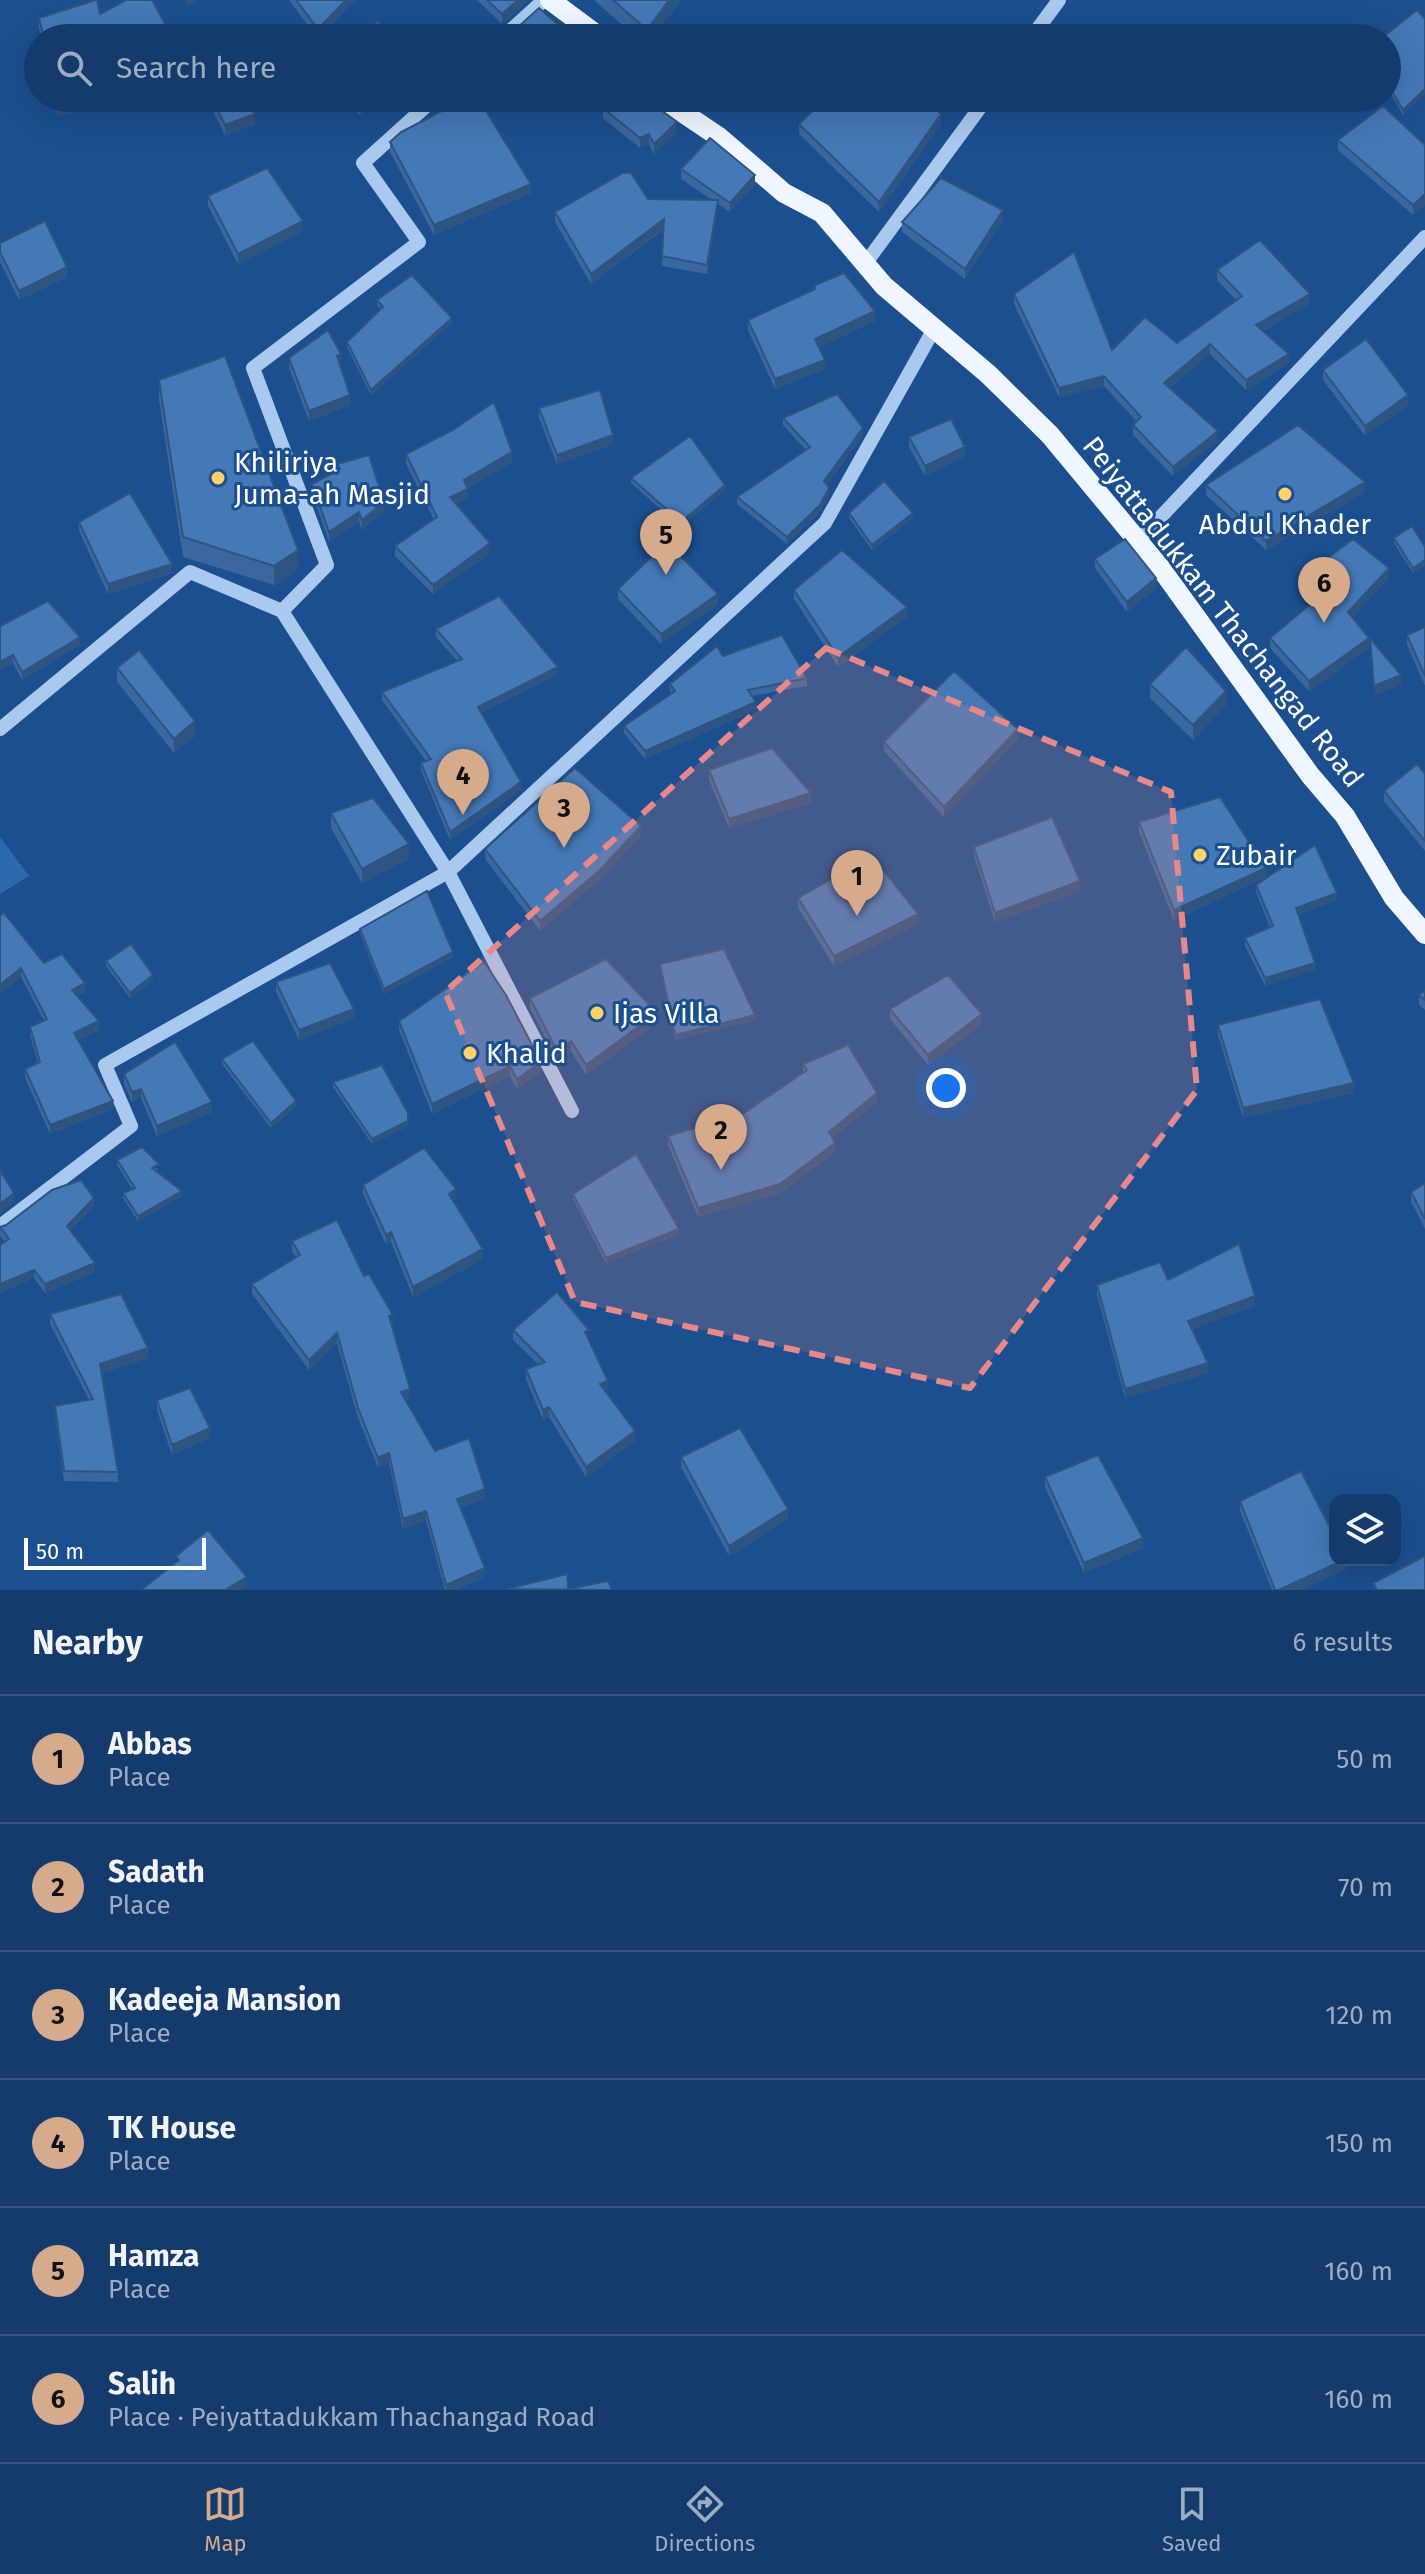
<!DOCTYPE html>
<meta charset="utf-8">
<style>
body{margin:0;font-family:"Fira Sans",sans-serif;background:#1d4271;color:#f1f3f6}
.controls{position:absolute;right:24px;bottom:24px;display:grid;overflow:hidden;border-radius:16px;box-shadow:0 8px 32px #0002}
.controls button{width:72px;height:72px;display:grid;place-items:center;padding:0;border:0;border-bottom:2px solid #33557e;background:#143b6b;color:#f1f3f6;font:40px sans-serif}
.scale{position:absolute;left:24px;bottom:20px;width:182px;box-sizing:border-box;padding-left:8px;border:4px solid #fff;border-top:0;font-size:22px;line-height:28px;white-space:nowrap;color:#fff;-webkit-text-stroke:6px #1b4f8f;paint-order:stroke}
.you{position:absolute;left:946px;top:1088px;width:28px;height:28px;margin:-20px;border:6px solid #fff;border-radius:50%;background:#1a73e8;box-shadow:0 0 0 12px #1a73e833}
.badge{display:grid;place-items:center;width:52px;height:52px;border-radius:50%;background:#d6ab8b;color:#111;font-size:26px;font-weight:700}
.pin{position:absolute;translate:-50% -66px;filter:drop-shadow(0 2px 4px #0008)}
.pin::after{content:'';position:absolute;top:42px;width:28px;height:24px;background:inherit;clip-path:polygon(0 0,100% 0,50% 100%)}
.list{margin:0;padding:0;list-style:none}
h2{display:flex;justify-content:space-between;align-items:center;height:104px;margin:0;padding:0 32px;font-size:34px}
h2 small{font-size:26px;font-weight:400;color:#9dadc1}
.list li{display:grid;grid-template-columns:52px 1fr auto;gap:24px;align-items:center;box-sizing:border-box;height:128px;padding:0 32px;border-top:2px solid #33557e}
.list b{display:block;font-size:30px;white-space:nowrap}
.list p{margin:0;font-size:26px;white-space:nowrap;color:#9dadc1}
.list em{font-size:26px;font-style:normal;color:#9dadc1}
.icon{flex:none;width:44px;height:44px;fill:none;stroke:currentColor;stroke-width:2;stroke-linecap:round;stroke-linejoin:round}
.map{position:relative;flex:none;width:1425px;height:1590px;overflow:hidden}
.search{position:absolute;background:#143b6b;box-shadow:0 8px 32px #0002;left:24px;right:24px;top:24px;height:88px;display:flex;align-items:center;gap:20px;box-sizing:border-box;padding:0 28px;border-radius:44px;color:#9dadc1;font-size:30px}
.sheet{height:872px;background:#143b6b}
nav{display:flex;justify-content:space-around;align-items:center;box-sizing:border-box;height:112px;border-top:2px solid #33557e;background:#143b6b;font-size:22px;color:#9dadc1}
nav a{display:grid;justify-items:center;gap:4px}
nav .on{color:#d6ab8b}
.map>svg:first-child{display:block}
.green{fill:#2e69ad}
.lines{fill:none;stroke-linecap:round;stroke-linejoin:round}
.minor{stroke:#a9c9ee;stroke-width:14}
.major{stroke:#f0f6ff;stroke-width:20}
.wall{fill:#3a679d}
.shaded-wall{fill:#305480}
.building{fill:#4478b7;stroke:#305480;stroke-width:2}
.marked{fill:#e88989;fill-opacity:0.2;stroke:#e88989;stroke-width:6;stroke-dasharray:16 10;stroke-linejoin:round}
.poi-dot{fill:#ffd166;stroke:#1b4f8f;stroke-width:3}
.labels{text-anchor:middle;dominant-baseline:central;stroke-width:6;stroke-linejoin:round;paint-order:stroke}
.poi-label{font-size:28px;fill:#fff;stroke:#1b4f8f;text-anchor:start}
.street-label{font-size:28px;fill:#fff;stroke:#1b4f8f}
</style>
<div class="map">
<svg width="1425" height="1590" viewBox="0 0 1425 1590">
<rect width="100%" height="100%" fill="#1b4f8f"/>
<!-- green -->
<path class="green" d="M0,837L29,876L0,894Z"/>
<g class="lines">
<!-- minor -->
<path class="minor" d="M502,38L544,0
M1031,38L1059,0
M865,264L987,98
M1137,542L1425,237
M282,611L327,565L253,368L419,242L363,163L435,98
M0,729L190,572L282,611L448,872L105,1065L131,1126L0,1226
M572,1111L448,872L825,523L934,329"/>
<!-- major -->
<path class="major" d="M550,0L601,38
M661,98L719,137L784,193L822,213L884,286L988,374L1050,435L1162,570L1310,775L1345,816L1394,898L1425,934"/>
</g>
<!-- wall -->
<path class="wall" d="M289,0H355L319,38H317Z
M477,0H529L502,24Z
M594,0H681L653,38H637Z
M1417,10L1403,115L1387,87V38Z
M100,14L169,38H42L39,28V18Z
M517,28L571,38H517Z
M54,98H116V100L58,116Z
M261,98L250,109L255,124L225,135L212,109V99Z
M342,98H377L360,115Z
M603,108L677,132L654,154L649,144L640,148L603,118Z
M799,124H941L879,212L799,134Z
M1338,140L1425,145V204L1413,215L1338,150Z
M390,142L531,193L434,235L390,152Z
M681,169L755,185L730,212L718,204L707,274L662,266L664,229L591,284L555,222V212L648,199L712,200L681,179Z
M208,196L303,231L238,264L208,206Z
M1003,220L965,279L902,232V222Z
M0,243L67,277L19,300L0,262Z
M1217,270L1310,303L1263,331L1289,363L1246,390L1210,354L1169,388L1218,440L1173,476L1133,435V425L1137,422L1104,386L1059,397L1014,304V294L1112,350L1177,343L1236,300L1217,280Z
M377,300L452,323L371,395L347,347V342L380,309L377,305Z
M748,320L875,321L819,347L825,369L775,389L748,330Z
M289,358L341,364H340L350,405L309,421L289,368Z
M1323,370L1408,405L1365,436L1323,380Z
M159,380L298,569L274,585L183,557L159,400Z
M539,408L613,444L557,464L539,418Z
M783,418L863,435L827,484L829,495L820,512L787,544L737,504V497L806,450L783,425Z
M909,437L965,456L925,476L909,447Z
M406,454L512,462L468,488V498L456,504L490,553L433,594L395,556V546L434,520L406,464Z
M337,464L384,511L362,530L359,522L329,542L312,493V484L337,471Z
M631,478L725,490L681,527L631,483Z
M1206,485L1365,492L1266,550L1206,495Z
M849,513L913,518L872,550L849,518Z
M79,522L172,573L108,594L79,531Z
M1394,538L1425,547V565L1413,573L1394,543Z
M1095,559L1156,588L1127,612L1095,568Z
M1320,564L1389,578L1352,617L1369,648L1309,691L1270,648V638L1333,586L1320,574Z
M618,589L718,604L661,644L618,599Z
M794,590L907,617L838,667L794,599Z
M0,626L80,645L22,680L13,663L0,670Z
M1425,627V686L1407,645V635Z
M436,629L558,674L481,713L521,790L450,840L421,770V763L426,761L382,700V692L457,661L436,637Z
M723,656L807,678V686L752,696L756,710L645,759L624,733V726L672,693L670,691V684Z
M117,668L195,736L174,753L117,682Z
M1150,684L1226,705L1193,740L1150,698Z
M1018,739L944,817L884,751V742Z
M709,770L811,803L729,828L709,780Z
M1425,774V851L1384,801V791Z
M331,813L409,859L362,883L331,828Z
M1139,822L1266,877L1174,920L1139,832Z
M641,836L599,880L540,931L485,859V849Z
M974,847L1080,891L995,922L974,856Z
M1256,885L1337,900L1298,915L1315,970L1265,986L1245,946V938L1270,927L1256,892Z
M798,898L918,924L834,966L798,908Z
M0,916L44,963L85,992L77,996L99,1030L78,1040L113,1109L50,1134L25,1078V1069L38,1063L30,1036V1027L44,1021L21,977L0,994Z
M360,929L453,957L384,994L360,934Z
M106,961L153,980L130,998L106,966Z
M660,964L755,1020L675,1040Z
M276,982L354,1018L299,1040L276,992Z
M1425,990V1010L1419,1005V995Z
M530,998L657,1023L586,1075L571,1051L557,1061L530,1008Z
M890,1009L982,1024L928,1065L890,1019Z
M399,1021L541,1072L517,1089L510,1076L432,1114L399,1030Z
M1218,1025L1354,1093L1243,1118L1218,1035Z
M222,1059L296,1106L271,1128L222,1064Z
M803,1064L877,1102L832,1138L835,1152L780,1193L698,1217L668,1145V1136L744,1113L803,1073Z
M124,1074L212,1112L157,1136L141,1098L132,1102L124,1084Z
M333,1082L408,1126L372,1144L333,1087Z
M117,1160L159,1169L155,1171L182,1196L138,1221L123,1198V1193L132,1189L117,1165Z
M1425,1183V1229L1411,1202V1192Z
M363,1185L456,1199L453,1201L483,1259L413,1297L391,1242L386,1245L363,1194Z
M573,1194L679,1234L606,1263L573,1199Z
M94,1206L70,1231L95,1272L45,1293L34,1278L0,1293V1245L5,1242L0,1236V1227Z
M292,1241L364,1276L393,1324L391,1325L410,1399L406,1400L435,1451L485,1499L460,1508L485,1577L457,1590H445L426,1520L403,1529L389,1463L378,1468L358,1418L337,1343L309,1370L252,1294V1284L296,1258L292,1251Z
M1168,1280L1255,1306L1192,1329L1208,1373L1125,1398L1097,1295V1285Z
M50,1314L148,1358L102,1373L118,1472V1482L64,1481L55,1415V1406L89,1400L50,1324Z
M513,1330L608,1391L606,1392L635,1441L586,1477L549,1417L543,1420L526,1379V1369L538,1364L513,1340Z
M157,1400L210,1438L172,1455L157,1410Z
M681,1457L788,1519L729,1556L681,1467Z
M1045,1477L1143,1548L1084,1573L1045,1487Z
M1240,1501L1346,1560V1569L1301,1590H1272L1240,1511Z"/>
<!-- shaded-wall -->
<path class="shaded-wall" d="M186,0H198L186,6Z
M346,0H355L318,38V29Z
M518,0H529L502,24V14Z
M669,0H681L653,38H647V30Z
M169,31V38H158Z
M1425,89V94L1403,115V110Z
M88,98H116V100L58,116V106Z
M252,98H261L246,114V104Z
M367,98H377L360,115V105Z
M255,114V124L225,135V125Z
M941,114V124L879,212V202Z
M677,122V132L654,154V144Z
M649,134V144L640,148V138Z
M755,175V185L730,212V203Z
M531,184V193L434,235V225Z
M1425,194V204L1413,215V205Z
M718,200V210L707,274V265Z
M1003,210V220L965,279V269Z
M664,219V228L591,284V274Z
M303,221V231L238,264V254Z
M67,267V277L19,300V291Z
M1310,294V303L1256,335V325Z
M875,311V321L815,349V339Z
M452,318V323L371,395V390Z
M1210,344V354L1164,392V383Z
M341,354V364L337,366V356Z
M1289,354V363L1246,390V380Z
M825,360V369L775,389V379Z
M1104,376V386L1059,397V388Z
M350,395V405L309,421V411Z
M1408,395V405L1365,436V426Z
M863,428V435L824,488V481Z
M1218,431V440L1173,476V467Z
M613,435V444L557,464V455Z
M965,447V456L925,476V466Z
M512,452V462L464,490V480Z
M1365,482V492L1266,550V541Z
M725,485V490L681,527V522Z
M829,488V495L820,512L787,544V537Z
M468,489V498L450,507V497Z
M384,502V511L362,530V520Z
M359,512V522L329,542V532Z
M913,513V518L872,550V545Z
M490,543V553L433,594V585Z
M298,550V569L274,585V566Z
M1425,560V565L1413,573V568Z
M172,564V573L108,594V584Z
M1389,568V578L1348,622V612Z
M1156,578V588L1127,612V602Z
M718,594V604L661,644V634Z
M907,607V617L838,667V657Z
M80,637V645L22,680V672Z
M1369,638V648L1309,691V681Z
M13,655V663L0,670V662Z
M558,667V674L478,715V707Z
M1401,675V685L1374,696V686Z
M1226,691V705L1193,740V725Z
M756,702V710L645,759V751Z
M195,721V736L174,753V739Z
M1018,729V739L944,817V807Z
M521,782V790L450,840V832Z
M811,793V803L729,828V819Z
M641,826V836L599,880L540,931V921Z
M409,844V859L362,883V869Z
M1266,868V877L1174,920V910Z
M1080,881V891L995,922V913Z
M1337,893V900L1296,916V908Z
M918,914V924L834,966V956Z
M453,952V957L384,994V989Z
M1315,963V970L1265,986V978Z
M21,968V977L0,994V985Z
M153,975V980L130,998V993Z
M85,983V992L72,999V990Z
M354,1009V1018L299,1040V1030Z
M657,1013V1023L586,1075V1065Z
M982,1014V1024L928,1065V1055Z
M755,1015V1020L675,1040V1035Z
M99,1021V1030L74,1042V1033Z
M571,1041V1051L557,1061V1051Z
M541,1062V1072L517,1089V1079Z
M510,1066V1076L432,1114V1104Z
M1354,1083V1093L1243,1118V1108Z
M141,1089V1098L132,1102V1092Z
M877,1093V1102L829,1141V1132Z
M113,1101V1109L50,1134V1125Z
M296,1101V1106L271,1128V1123Z
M212,1102V1112L157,1136V1126Z
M408,1121V1126L372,1144V1139Z
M835,1143V1152L780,1193L698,1217V1208Z
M456,1189V1199L449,1204V1194Z
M182,1191V1196L138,1221V1216Z
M14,1193V1203L0,1213V1204Z
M94,1198V1206L67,1235V1226Z
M679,1229V1234L606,1263V1258Z
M391,1232V1242L386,1245V1235Z
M483,1249V1259L413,1297V1287Z
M95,1263V1272L45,1293V1284Z
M34,1270V1278L0,1293V1284Z
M1255,1296V1306L1188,1331V1321Z
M337,1333V1343L309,1370V1360Z
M148,1348V1358L100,1374V1364Z
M1208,1363V1373L1125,1398V1389Z
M608,1381V1391L600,1394V1384Z
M410,1389V1399L401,1402V1392Z
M549,1407V1417L543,1420V1410Z
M210,1428V1438L172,1455V1445Z
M635,1431V1441L586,1477V1467Z
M389,1453V1463L378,1468V1458Z
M485,1489V1499L457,1509V1499Z
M788,1509V1519L729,1556V1546Z
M426,1511V1520L403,1529V1519Z
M1143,1538V1548L1084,1573V1563Z
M1344,1560H1346V1569L1301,1590H1279Z
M485,1568V1577L457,1590H446V1585Z
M247,1577V1587L242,1590H225Z"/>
<!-- building -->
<path class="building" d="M96,0H97L100,14L126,0H152L169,31L158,38H44L39,18Z
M296,0H346L318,29Z
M487,0H518L502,14Z
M613,0H669L647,30Z
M539,8L571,36L570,38H527L517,28Z
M1417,10L1425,19V89L1403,110L1387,83V38H1382Z
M378,21L391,38H360Z
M56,98H88L58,106Z
M214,98H252L246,104L255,114L225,125L212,99Z
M352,98H367L360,105Z
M467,98H478L531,184L434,225L390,142L401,132Z
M611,98H645L677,122L654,144L649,134L640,138L603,108Z
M826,98H924L941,114L879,202L799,124Z
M1383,106L1425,145V194L1413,205L1338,140Z
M710,138L755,175L730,203L681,169Z
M267,168L303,221L238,254L208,196Z
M623,173H631L648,199L718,200L707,265L662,256L664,219L591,274L555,212Z
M941,178L1003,210L965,269L902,222Z
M45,221L67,267L19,291L0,252V243Z
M1260,240L1310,294L1256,325L1289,354L1246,380L1210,344L1164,383L1218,431L1173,467L1133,425L1141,417L1104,376L1059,388L1014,294L1074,252L1112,350L1145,317L1177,343L1242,296L1217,270Z
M844,273L875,311L815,339L825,360L775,379L748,320L815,289V285Z
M412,275L452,318L371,390L347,342L383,307L377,300Z
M328,330L341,354L337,356L350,395L309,411L289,358Z
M1366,339L1408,395L1365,426L1323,370Z
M225,356L298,550L274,566L183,537L159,380Z
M600,390L613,435L557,455L539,408Z
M837,394L863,428L824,481L829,488L820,505L787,537L737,497L810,447L783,418Z
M494,402L512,452L464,480L468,489L450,497L490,543L433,585L395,546L437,517L406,454L453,430Z
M951,419L965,447L925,466L909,437Z
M1298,425L1365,482L1266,541L1206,485Z
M690,436L725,485L681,522L631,478Z
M369,455L384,502L362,520L359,512L329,532L312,484L340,469L337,464Z
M884,481L913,513L872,545L849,513Z
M130,493L172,564L108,584L79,522Z
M1412,526L1425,547V560L1413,568L1394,538Z
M1125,539L1156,578L1127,602L1095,559Z
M1353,539L1389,568L1348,612L1369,638L1309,681L1270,638L1338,581L1320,564Z
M667,542L718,594L661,634L618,589Z
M842,550L907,607L838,657L794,590Z
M499,596L558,667L478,707L521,782L450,832L421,763L431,759L382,692L462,659L436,629Z
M48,601L80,637L22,672L13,655L0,662V626Z
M1425,627V676L1407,635Z
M782,635L807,678L748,690L756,702L645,751L624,726L675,691L670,684L717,646L723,656Z
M1370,638L1401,675L1374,686Z
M1186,647L1226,691L1193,725L1150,684Z
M139,650L195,721L174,739L117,668Z
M954,671L1018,729L944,807L884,742Z
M772,748L811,793L729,819L709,770Z
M1417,764L1425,774V841L1384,791Z
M575,768L641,826L599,871L540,921L485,849Z
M1220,797L1266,868L1174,910L1139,822Z
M373,798L409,844L362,869L331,813Z
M1052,817L1080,881L995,913L974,847Z
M1315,845L1337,893L1296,908L1315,963L1265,978L1245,938L1273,926L1256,885Z
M872,856L918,914L834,956L798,898Z
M427,891L453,952L384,989L360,929Z
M4,913L44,963L62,954L85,983L72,990L99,1021L74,1033L113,1101L50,1125L25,1069L40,1062L30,1027L47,1019L21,968L0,985V916Z
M131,944L153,975L130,993L106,961Z
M724,949L755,1015L675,1035L660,964Z
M606,959L657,1013L586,1065L571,1041L557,1051L530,998Z
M484,962L506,995L541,1062L517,1079L510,1066L432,1104L399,1021Z
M330,963L354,1009L299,1030L276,982Z
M948,975L982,1014L928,1055L890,1009Z
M1425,990V1000L1419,995Z
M1320,999L1354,1083L1243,1108L1218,1025Z
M253,1041L296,1101L271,1123L222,1059Z
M175,1042L212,1102L157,1126L141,1089L132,1092L124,1074Z
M848,1045L877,1093L829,1132L835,1143L780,1184L698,1208L668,1136L744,1113L807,1070L803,1064Z
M382,1065L408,1113V1121L372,1139L333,1082Z
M142,1147L159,1164L152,1168L182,1191L138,1216L123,1193L135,1188L117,1160Z
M424,1148L456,1189L449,1194L483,1249L413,1287L391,1232L386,1235L363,1185Z
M636,1154L679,1229L606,1258L573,1194Z
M0,1170L14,1193L0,1204Z
M81,1180L94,1198L67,1226L95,1263L45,1284L34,1270L0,1284V1245L9,1239L0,1227L6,1225L52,1190Z
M1425,1183V1219L1411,1192Z
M337,1220L364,1276L369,1274L393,1315L389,1316L410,1389L401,1392L435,1451L469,1438L485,1489L457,1499L485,1568L446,1585L426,1511L403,1519L389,1453L378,1458L358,1408L337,1333L309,1360L252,1284L300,1255L292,1241Z
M1239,1244L1255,1296L1188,1321L1208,1363L1125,1389L1097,1285L1160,1262L1168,1280Z
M557,1292L589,1330L585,1332L608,1381L600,1384L635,1431L586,1467L549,1407L543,1410L526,1369L545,1362L513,1330Z
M121,1294L148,1348L100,1364L118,1472L64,1471L55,1406L93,1399L50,1314Z
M190,1388L210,1428L172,1445L157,1400Z
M740,1428L788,1509L729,1546L681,1457Z
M1098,1455L1143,1538L1084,1563L1045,1477Z
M1301,1471L1335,1537V1560H1344L1279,1590H1275L1240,1501Z
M208,1530L247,1577L225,1590H141L179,1560L176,1556Z
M1425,1556V1590H1377L1373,1583Z
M567,1574L568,1589L608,1581L612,1590L507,1589Z"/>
<!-- marked area -->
<path class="marked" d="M826,648L1171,792L1197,1090L970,1388L575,1302L445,992Z"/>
<!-- markers -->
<g class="poi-dot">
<circle cx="218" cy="478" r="8"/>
<circle cx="1285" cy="494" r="8"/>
<circle cx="1200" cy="855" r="8"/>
<circle cx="597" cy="1013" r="8"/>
<circle cx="470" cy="1053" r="8"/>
</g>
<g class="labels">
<!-- poi labels -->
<g class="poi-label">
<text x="234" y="462">Khiliriya<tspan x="234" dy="32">Juma-ah Masjid</tspan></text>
<text x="1285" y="524" text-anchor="middle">Abdul Khader</text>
<text x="1216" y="855">Zubair</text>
<text x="613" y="1013">Ijas Villa</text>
<text x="486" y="1053">Khalid</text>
</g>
<!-- street labels -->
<g class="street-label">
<text transform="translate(1223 612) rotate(52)">Peiyattadukkam Thachangad Road</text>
</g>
</g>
</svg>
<div class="controls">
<button><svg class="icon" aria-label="layers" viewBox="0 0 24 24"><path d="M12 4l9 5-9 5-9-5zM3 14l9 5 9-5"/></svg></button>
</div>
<div class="scale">50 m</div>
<div class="you"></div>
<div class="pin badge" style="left:857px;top:916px">1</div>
<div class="pin badge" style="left:721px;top:1170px">2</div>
<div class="pin badge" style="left:564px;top:848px">3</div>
<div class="pin badge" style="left:463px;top:815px">4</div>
<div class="pin badge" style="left:666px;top:575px">5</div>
<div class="pin badge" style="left:1324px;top:623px">6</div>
<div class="search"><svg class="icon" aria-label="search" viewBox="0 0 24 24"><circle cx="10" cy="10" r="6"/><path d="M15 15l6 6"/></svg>Search here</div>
</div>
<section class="sheet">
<h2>Nearby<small>6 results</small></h2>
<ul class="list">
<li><span class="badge">1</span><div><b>Abbas</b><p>Place</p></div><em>50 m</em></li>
<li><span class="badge">2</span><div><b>Sadath</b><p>Place</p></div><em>70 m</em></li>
<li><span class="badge">3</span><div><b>Kadeeja Mansion</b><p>Place</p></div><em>120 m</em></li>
<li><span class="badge">4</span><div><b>TK House</b><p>Place</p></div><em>150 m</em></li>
<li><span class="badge">5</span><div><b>Hamza</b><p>Place</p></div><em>160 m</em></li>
<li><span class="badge">6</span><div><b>Salih</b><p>Place · Peiyattadukkam Thachangad Road</p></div><em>160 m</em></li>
</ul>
</section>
<nav>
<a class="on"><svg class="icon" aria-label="map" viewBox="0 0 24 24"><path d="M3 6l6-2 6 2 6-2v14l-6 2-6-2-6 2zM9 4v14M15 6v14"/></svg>Map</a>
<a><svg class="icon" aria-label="directions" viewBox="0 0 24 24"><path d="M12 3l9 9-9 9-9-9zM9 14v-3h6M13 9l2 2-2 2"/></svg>Directions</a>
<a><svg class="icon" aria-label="saved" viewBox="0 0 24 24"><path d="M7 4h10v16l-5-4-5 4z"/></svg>Saved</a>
</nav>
